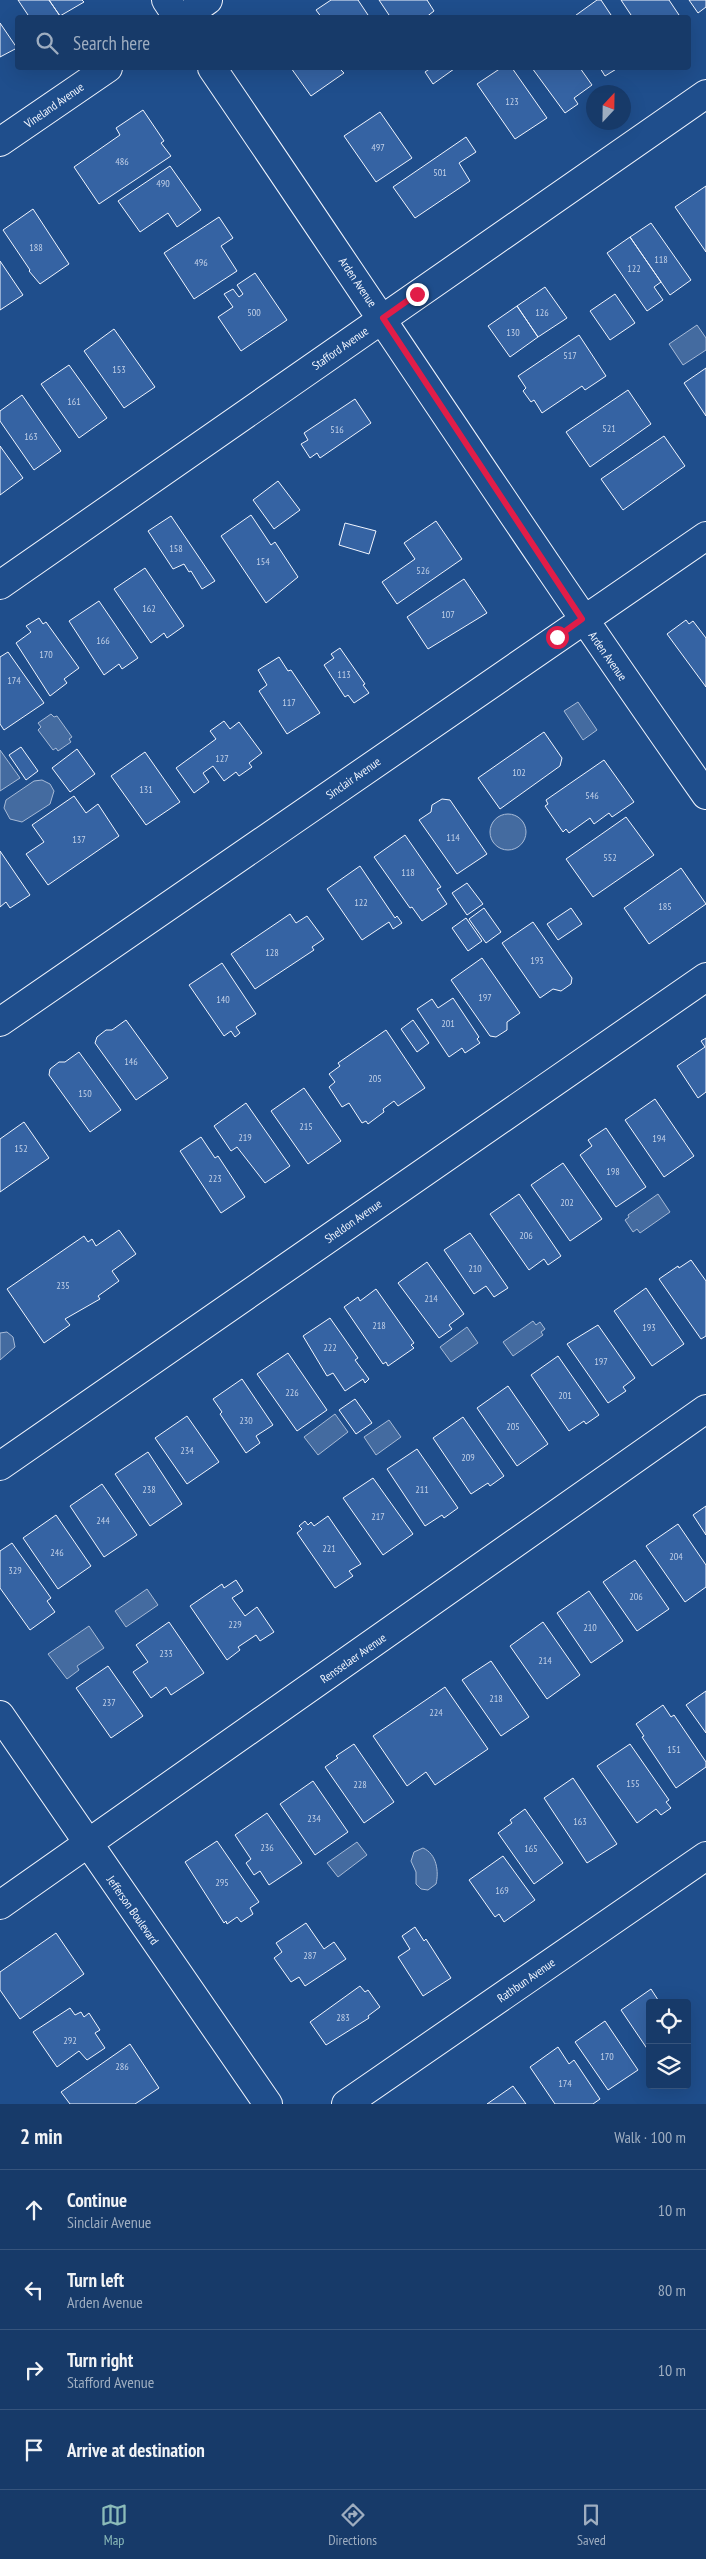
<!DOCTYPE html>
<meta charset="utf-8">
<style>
body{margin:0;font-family:"PT Sans Narrow",sans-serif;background:#244571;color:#f1f3f6}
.controls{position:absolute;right:15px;bottom:15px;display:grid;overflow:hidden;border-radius:5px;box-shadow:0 5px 20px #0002}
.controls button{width:45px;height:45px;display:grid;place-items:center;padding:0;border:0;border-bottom:1px solid #36547d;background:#173a69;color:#f1f3f6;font:25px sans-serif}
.compass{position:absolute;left:586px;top:85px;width:45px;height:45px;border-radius:50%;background:#173a69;box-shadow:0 5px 20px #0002;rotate:22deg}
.stop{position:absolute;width:15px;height:15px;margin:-11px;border:4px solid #e11d48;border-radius:50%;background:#fff}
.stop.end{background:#e11d48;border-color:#fff;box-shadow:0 1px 5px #0008}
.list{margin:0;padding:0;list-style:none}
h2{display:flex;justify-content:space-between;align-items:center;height:65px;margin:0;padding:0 20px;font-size:21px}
h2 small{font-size:16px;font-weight:400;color:#9eadc0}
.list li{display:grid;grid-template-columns:32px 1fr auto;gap:15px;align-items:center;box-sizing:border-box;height:80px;padding:0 20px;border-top:1px solid #36547d}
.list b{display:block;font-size:19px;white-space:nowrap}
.list p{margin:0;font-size:16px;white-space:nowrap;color:#9eadc0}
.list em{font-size:16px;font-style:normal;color:#9eadc0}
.icon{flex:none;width:28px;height:28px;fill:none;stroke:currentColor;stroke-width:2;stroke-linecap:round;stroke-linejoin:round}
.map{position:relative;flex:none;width:706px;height:2104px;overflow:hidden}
.search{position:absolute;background:#173a69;box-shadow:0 5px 20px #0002;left:15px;right:15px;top:15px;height:55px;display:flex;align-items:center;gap:12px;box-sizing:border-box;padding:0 18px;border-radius:5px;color:#9eadc0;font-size:19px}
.sheet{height:385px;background:#173a69}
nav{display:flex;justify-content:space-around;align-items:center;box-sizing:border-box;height:70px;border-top:1px solid #36547d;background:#173a69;font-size:14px;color:#9eadc0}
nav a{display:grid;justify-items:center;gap:2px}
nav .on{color:#8bbbb9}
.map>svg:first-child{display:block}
.water{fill:#446ba0;stroke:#a8bbd7}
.building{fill:#3563a3;stroke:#f2f6ff}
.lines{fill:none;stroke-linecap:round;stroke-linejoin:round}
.minor-casing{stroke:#f2f6ff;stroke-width:30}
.minor{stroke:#1f4e8c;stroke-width:28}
.route{stroke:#e11d48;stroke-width:6}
.labels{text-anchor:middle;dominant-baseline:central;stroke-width:4;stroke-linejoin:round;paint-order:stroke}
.number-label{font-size:10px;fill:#c3d1e8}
.street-label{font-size:12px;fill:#f2f6ff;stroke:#1f4e8c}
</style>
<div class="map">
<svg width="706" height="2104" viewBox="0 0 706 2104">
<rect width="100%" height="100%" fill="#1f4e8c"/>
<!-- water -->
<path class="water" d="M697,325L706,338V350L683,365L669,344Z
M578,702L597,730L583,740L564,711Z
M51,714L54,717L57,716L72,737L69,739L71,742L58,751L56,748L53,750L38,730L41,727L38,723Z
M0,750L20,778L0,791Z
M42,780L50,784L54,791L50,804L22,822L10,819L4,808L6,800L34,781Z
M490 832a18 18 0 1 1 36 0a18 18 0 1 1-36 0Z
M658,1194L670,1212L640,1233L637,1229L633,1232L625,1220L629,1217L628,1215Z
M533,1321L536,1325L540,1322L545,1329L541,1332L543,1335L513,1356L503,1342Z
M467,1327L478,1343L451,1362L440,1347Z
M7,1332L13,1337L15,1347L0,1360V1333Z
M335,1414L348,1432L318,1455L304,1437Z
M389,1420L401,1437L376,1455L364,1437Z
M147,1589L158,1605L126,1627L115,1611Z
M89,1626L104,1648L77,1666L79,1670L67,1679L48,1654Z
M357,1842L367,1855L338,1877L327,1863Z
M423,1848C437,1854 439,1872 436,1884L428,1890L421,1889L416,1884V1872L411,1861L414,1852Z"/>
<!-- building -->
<path class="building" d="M18,0H49L60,16L30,18Z
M49,0H82L84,2L60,16Z
M331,0H358L370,18H322L316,10Z
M379,0H427L434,11L425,18H391Z
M597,0H601L613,18H572Z
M621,0H669L681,18H633Z
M689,0H706V7L698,13Z
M0,23L17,48L0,57Z
M291,68H339L344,73L311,96Z
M431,68H454V69L433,84L425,72Z
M501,68H512L547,118L515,139L477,84Z
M532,68H580L592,85L574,98L578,104L565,113Z
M600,68H618L605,76Z
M143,110L164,141L161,143L171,156L99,204L74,167L120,135L116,128Z
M380,112L412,158L376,182L344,136Z
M466,137L476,152L459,163L470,181L415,218L393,187Z
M170,166L201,210L177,227L168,213L140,232L118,201Z
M706,186V252L675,207Z
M33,209L69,264L40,284L29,271L30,270L3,230Z
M219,217L233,238L221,246L237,271L194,299L164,253Z
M651,223L691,280L670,295L630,237Z
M630,237L661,282L654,287L663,300L647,311L607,253Z
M0,261L23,295L0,310Z
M255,273L287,320L241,351L218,317L233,307L224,294L233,289L239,297L243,294L237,285Z
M545,287L567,318L538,337L517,306Z
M615,294L635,323L610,340L590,311Z
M517,306L538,337L510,357L488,326Z
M114,329L155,387L124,408L84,351Z
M579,335L606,376L585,390L582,386L542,413L534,400L531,402L523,391L526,388L518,376Z
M69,365L107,418L79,438L41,384Z
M706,368V416L684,383Z
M628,390L651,424L590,467L566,432Z
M22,395L61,451L34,470L0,421V411Z
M355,399L371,423L320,458L317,453L310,458L301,444L308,440L304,433Z
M664,436L685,466L623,510L601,479Z
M0,446L23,478L0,495Z
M278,481L300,510L274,529L253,500Z
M251,515L271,545L275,542L298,577L266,603L221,536Z
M171,516L215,581L202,589L191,571L189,572L184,564L173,569L148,531Z
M436,521L462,559L397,604L382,582L415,559L404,543Z
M345,523L376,531L369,554L339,545Z
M145,568L184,626L167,638L164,633L151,643L114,589Z
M464,579L487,613L428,649L407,617Z
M99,601L138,658L122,669L119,664L104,675L69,621Z
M39,618L43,624L46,622L79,668L64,679L67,683L50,696L16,643L31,632L26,626Z
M686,620L689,624L693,621L706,638V687L667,634Z
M340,648L365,684L363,685L369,693L354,703L348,695L345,697L324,665L334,658L331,654Z
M8,652L44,703L4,730L0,724V657Z
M279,657L288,671L291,670L320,713L287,734L259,691L267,685L258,670Z
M224,721L230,729L239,722L262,753L249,763L252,767L239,776L236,772L224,781L213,766L203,773L209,782L194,793L176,768L216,739L210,731Z
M544,732L562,758L560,766L500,809L478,778Z
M21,747L38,771L26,780L9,755Z
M77,749L95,774L70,792L52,768Z
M145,752L180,802L146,825L111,776Z
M604,760L634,802L612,817L609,813L594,824L590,818L569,833L566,829L563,832L545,806L548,804L546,800Z
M74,796L86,813L98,804L119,836L48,885L26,854L44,842L32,825Z
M442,799L450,800L487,854L457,874L419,820L431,812L432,805Z
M626,817L654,855L593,897L566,859Z
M405,835L441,887L437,889L447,904L422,921L412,907L410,908L374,857Z
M0,851L30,895L10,908L6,902L0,907Z
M360,866L395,918L397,916L402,923L393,929L389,922L362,940L327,889Z
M681,868L706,904L649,944L624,908Z
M467,883L483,904L467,915L452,893Z
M484,908L501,932L486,943L469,919Z
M571,908L582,924L558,940L547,924Z
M290,914L296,923L307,916L324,939L312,947L314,950L255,989L231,954Z
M466,918L482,941L468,951L452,928Z
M533,922L572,978L571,984L561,991L553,989L540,998L502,943Z
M482,958L520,1013L507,1022V1030L496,1037L490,1036L451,980Z
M222,963L256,1014L236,1027L240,1033L235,1037L231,1031L224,1036L189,985Z
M453,998L479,1037L477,1039L480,1043L465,1053L462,1048L449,1057L417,1009L432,999L438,1008Z
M126,1020L168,1078L136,1100L95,1043L97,1037L106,1030H112Z
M413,1020L429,1043L417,1052L401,1029Z
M386,1030L425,1088L398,1106L394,1101L383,1109L384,1112L368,1124L366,1121L362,1123L349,1103L342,1107L329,1087L335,1082L329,1074L340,1066L338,1063Z
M706,1038V1092L698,1098L677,1066L705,1047L701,1041Z
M79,1052L121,1110L90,1132L49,1075L50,1069L59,1062H65Z
M304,1088L341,1141L308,1164L271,1111Z
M655,1099L694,1156L664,1177L625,1120Z
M246,1103L290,1166L265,1183L237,1147L231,1151L214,1126Z
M24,1122L49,1158L0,1192V1139Z
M606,1128L646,1187L616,1207L580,1155L592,1146L588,1140Z
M201,1137L215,1158L218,1156L245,1197L221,1213L180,1151Z
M563,1163L602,1219L570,1241L531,1185Z
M519,1194L561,1256L548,1265L544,1259L529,1270L490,1214Z
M119,1230L136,1254L112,1271L119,1281L98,1296L100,1299L65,1319L70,1325L44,1343L7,1289L84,1236L88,1242L92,1239L96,1246Z
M470,1233L508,1288L494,1297L486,1286L474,1294L444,1250Z
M691,1260L706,1281V1336L701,1339L659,1279L678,1266L679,1268Z
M427,1262L464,1314L449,1325L452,1329L439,1338L398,1283Z
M646,1288L684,1344L652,1366L614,1311Z
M376,1289L414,1343L411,1345L414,1348L388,1366L386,1362L383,1364L344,1307L358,1297L360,1301Z
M330,1318L358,1358L355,1360L369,1379L365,1383L363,1379L345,1391L333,1373L327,1376L303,1336Z
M598,1325L635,1378L623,1387L626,1391L608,1403L567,1344Z
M288,1353L327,1410L297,1431L257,1374Z
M558,1356L599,1415L586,1424L584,1421L569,1431L531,1375Z
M242,1379L273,1425L256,1436L260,1443L246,1453L220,1414L222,1412L213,1399Z
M508,1386L548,1444L517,1466L477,1408Z
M355,1399L372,1423L356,1434L339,1410Z
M187,1416L219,1462L187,1484L155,1438Z
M463,1417L504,1476L490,1486L488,1483L471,1494L433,1438Z
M417,1449L458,1508L444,1518L442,1515L425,1526L387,1469Z
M148,1452L182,1504L150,1526L115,1474Z
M373,1478L413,1534L383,1555L343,1498Z
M102,1484L137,1535L104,1557L70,1506Z
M706,1506V1535L693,1515Z
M56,1515L91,1566L58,1589L23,1538Z
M328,1516L361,1564L349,1571L353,1576L335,1588L297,1533L302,1529L299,1526L305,1521L308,1525L311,1522L314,1526Z
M678,1524L706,1565V1587L685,1602L646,1546Z
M12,1543L51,1598L47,1601L55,1612L30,1630L0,1588V1551Z
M635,1560L669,1609L637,1631L603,1582Z
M236,1580L243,1591L232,1598L245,1616L257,1607L274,1632L260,1641L256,1635L238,1647L240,1650L227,1660L190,1606L222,1584L224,1588Z
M589,1591L623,1641L591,1663L557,1613Z
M169,1622L204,1673L171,1695L166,1687L151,1698L133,1672L148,1662L136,1645Z
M543,1622L580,1675L547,1699L510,1646Z
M491,1661L529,1717L501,1736L462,1680Z
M108,1666L143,1716L111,1738L76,1688Z
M445,1687L488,1749L435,1785L426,1772L407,1786L373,1736Z
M706,1691V1733L686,1705Z
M663,1705L671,1717L674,1715L706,1762V1767L676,1788L642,1737L644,1736L636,1724Z
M354,1744L394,1802L364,1823L325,1767L338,1758L336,1756Z
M630,1744L669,1800L666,1802L671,1808L661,1815L656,1809L637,1823L597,1766Z
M573,1778L617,1844L587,1863L544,1798Z
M313,1781L348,1832L315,1855L280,1804Z
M525,1809L563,1863L534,1884L498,1833L512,1823L510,1820Z
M267,1813L302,1863L269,1885L260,1871L254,1875L246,1863L251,1859L235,1835Z
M217,1841L259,1902L250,1908L253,1914L241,1922L237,1917L227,1924L226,1921L224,1923L185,1862Z
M503,1856L535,1900L504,1922L499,1914L495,1917L469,1880Z
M306,1923L324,1949L334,1942L346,1959L305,1986L299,1977L291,1982L274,1958L282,1952L276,1943Z
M415,1927L424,1941L426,1939L451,1978L423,1996L398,1957L410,1949L402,1936Z
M56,1933L84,1974L20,2019L0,1990V1972Z
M360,1986L365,1992L368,1990L380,2007L368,2016L369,2018L326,2045L310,2022Z
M651,1989L660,2003H650V2053L621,2010Z
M70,2008L75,2015L81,2012L84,2017L89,2013L100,2030L95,2033L105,2048L87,2060L79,2051L57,2067L33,2032Z
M605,2021L638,2070L608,2090L575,2042Z
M130,2044L159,2088L135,2104H70L61,2092Z
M558,2047L569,2064L574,2060L600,2099L593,2104H555L530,2067Z
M513,2086L526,2104H487Z"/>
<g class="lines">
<!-- minor casing -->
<g class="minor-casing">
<path id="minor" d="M166,0L178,18
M183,18L208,0
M212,68C377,310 537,555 706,795
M0,142L108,68
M0,585L706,94
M0,1022L706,536
M0,1466L706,977
M0,1715L268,2104
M0,1905L706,1409
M346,2104L706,1856"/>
</g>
<!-- minor -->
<use href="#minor" class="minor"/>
</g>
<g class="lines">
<!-- route -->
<path class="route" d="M417,294L383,318L582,619L557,637"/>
</g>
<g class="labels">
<!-- number labels -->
<g class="number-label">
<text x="512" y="101">123</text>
<text x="378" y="147">497</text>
<text x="122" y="161">486</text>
<text x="440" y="172">501</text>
<text x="163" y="183">490</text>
<text x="36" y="247">188</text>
<text x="661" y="259">118</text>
<text x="201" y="262">496</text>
<text x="634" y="268">122</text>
<text x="254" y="312">500</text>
<text x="542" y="312">126</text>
<text x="513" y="332">130</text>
<text x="570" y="355">517</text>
<text x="119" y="369">153</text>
<text x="74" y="401">161</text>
<text x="609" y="428">521</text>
<text x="337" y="429">516</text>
<text x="31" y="436">163</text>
<text x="176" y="548">158</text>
<text x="263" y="561">154</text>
<text x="423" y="570">526</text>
<text x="149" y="608">162</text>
<text x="448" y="614">107</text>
<text x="103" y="640">166</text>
<text x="46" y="654">170</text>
<text x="344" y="674">113</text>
<text x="14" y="680">174</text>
<text x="289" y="702">117</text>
<text x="222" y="758">127</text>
<text x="519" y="772">102</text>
<text x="146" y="789">131</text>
<text x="592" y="795">546</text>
<text x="453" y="837">114</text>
<text x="79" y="839">137</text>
<text x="610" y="857">552</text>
<text x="408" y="872">118</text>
<text x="361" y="902">122</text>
<text x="665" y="906">185</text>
<text x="272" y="952">128</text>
<text x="537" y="960">193</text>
<text x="485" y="997">197</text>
<text x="223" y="999">140</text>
<text x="448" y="1023">201</text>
<text x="131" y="1061">146</text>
<text x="375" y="1078">205</text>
<text x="85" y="1093">150</text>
<text x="306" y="1126">215</text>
<text x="245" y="1137">219</text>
<text x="659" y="1138">194</text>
<text x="21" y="1148">152</text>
<text x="613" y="1171">198</text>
<text x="215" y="1178">223</text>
<text x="567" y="1202">202</text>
<text x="526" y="1235">206</text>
<text x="475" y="1268">210</text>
<text x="63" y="1285">235</text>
<text x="431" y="1298">214</text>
<text x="379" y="1325">218</text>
<text x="649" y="1327">193</text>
<text x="330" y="1347">222</text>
<text x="601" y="1361">197</text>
<text x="292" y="1392">226</text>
<text x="565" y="1395">201</text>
<text x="246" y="1420">230</text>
<text x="513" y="1426">205</text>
<text x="187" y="1450">234</text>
<text x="468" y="1457">209</text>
<text x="149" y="1489">238</text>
<text x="422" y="1489">211</text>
<text x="378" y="1516">217</text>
<text x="103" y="1520">244</text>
<text x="329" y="1548">221</text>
<text x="57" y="1552">246</text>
<text x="676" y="1556">204</text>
<text x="15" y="1570">329</text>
<text x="636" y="1596">206</text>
<text x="235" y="1624">229</text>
<text x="590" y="1627">210</text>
<text x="166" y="1653">233</text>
<text x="545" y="1660">214</text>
<text x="496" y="1698">218</text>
<text x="109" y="1702">237</text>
<text x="436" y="1712">224</text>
<text x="674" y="1749">151</text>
<text x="633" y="1783">155</text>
<text x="360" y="1784">228</text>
<text x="314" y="1818">234</text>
<text x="580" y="1821">163</text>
<text x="267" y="1847">236</text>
<text x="531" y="1848">165</text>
<text x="222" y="1882">295</text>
<text x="502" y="1890">169</text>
<text x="310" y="1955">287</text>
<text x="343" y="2017">283</text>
<text x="70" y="2040">292</text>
<text x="607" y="2056">170</text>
<text x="122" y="2066">286</text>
<text x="565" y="2083">174</text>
</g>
<!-- street labels -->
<g class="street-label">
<text transform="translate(54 105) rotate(-35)">Vineland Avenue</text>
<text transform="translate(358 282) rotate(56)">Arden Avenue</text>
<text transform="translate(340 348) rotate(-35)">Stafford Avenue</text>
<text transform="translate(608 656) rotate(55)">Arden Avenue</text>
<text transform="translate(353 778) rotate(-35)">Sinclair Avenue</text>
<text transform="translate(353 1221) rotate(-35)">Sheldon Avenue</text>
<text transform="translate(353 1658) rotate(-35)">Rensselaer Avenue</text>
<text transform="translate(133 1910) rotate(55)">Jefferson Boulevard</text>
<text transform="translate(526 1980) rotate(-35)">Rathbun Avenue</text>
</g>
</g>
</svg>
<div class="controls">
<button><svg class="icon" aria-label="locate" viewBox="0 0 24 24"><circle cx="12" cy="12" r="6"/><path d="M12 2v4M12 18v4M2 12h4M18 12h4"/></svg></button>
<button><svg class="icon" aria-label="layers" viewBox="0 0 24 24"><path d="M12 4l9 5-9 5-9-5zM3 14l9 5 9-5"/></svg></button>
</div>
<svg class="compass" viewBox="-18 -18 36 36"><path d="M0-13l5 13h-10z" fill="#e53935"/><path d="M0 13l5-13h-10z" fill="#9eadc0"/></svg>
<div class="stop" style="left:557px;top:637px"></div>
<div class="stop end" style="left:417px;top:294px"></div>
<div class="search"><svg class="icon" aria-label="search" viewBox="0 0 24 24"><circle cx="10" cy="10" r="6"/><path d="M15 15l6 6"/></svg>Search here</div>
</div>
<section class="sheet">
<h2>2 min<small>Walk · 100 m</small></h2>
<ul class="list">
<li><svg class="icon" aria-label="ahead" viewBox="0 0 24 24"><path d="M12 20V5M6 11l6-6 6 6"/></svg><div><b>Continue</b><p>Sinclair Avenue</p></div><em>10 m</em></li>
<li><svg class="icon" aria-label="left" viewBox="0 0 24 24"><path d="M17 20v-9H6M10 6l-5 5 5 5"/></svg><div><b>Turn left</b><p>Arden Avenue</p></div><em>80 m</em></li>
<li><svg class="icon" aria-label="right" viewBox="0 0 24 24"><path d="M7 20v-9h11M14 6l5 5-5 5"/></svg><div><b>Turn right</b><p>Stafford Avenue</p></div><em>10 m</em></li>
<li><svg class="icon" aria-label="arrive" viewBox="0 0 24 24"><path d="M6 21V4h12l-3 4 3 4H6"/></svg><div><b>Arrive at destination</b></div></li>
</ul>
</section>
<nav>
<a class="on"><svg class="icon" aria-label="map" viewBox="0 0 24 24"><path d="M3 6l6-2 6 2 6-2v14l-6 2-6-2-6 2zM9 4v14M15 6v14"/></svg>Map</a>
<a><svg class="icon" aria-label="directions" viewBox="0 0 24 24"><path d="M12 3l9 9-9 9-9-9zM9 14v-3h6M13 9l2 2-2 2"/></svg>Directions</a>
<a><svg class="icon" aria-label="saved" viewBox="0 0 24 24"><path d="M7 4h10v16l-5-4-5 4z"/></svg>Saved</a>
</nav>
